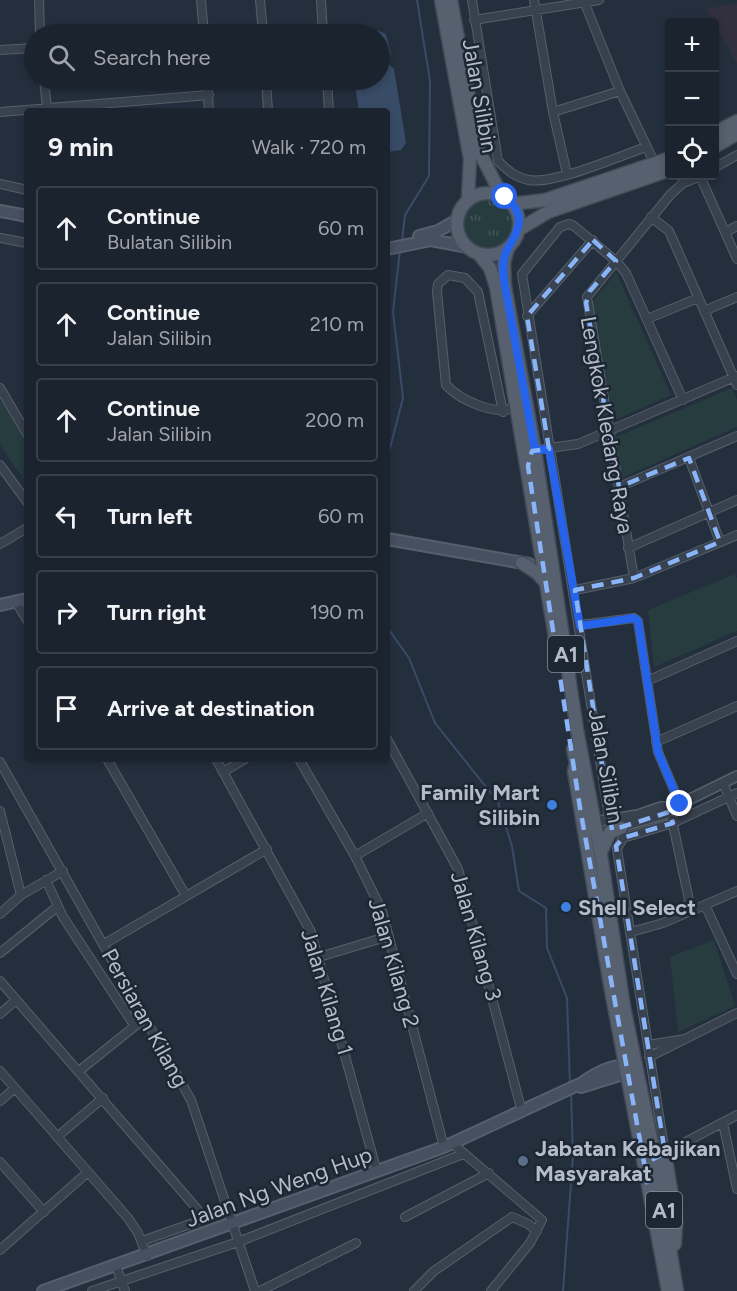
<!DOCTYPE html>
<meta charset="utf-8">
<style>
body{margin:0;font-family:Figtree,sans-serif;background:#282f3a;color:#f1f3f6}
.controls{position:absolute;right:18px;top:18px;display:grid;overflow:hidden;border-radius:6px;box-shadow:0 3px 9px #0003}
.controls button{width:54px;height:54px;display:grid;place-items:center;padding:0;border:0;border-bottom:2px solid #39404a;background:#1b232e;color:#f1f3f6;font:30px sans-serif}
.stop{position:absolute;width:18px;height:18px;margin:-14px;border:4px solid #2563eb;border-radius:50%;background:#fff}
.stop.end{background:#2563eb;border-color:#fff;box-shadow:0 2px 6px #0008}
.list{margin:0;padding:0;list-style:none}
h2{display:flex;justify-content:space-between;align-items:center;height:78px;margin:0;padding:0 24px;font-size:26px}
h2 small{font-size:20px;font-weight:400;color:#a0a4aa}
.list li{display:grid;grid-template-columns:39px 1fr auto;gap:18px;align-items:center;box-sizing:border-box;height:84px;margin:0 12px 12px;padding:0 12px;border:2px solid #39404a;border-radius:6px}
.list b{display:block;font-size:22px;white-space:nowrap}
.list p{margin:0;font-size:20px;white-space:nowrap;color:#a0a4aa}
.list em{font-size:20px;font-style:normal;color:#a0a4aa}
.icon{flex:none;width:33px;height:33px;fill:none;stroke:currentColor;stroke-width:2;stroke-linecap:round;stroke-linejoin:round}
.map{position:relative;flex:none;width:737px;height:1291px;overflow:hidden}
.search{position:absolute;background:#1b232e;box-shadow:0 3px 9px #0003;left:24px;top:24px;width:366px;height:66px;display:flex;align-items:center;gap:15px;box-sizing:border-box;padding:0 21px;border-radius:33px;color:#a0a4aa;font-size:22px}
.panel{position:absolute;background:#1b232e;box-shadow:0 3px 9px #0003;left:24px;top:108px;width:366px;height:654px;border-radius:6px}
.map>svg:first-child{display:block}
.medical{fill:#32303f}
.grass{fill:url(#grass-tufts)}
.park{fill:#263c3f}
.water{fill:#394c67}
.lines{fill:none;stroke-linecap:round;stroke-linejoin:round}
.stream{stroke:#394c67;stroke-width:2}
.minor-casing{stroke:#565f6c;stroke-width:10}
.tertiary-casing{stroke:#565f6c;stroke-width:12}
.secondary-casing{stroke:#565f6c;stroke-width:14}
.primary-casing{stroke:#414a57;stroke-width:15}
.minor{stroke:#38414e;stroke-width:8}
.tertiary{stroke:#38414e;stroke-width:9}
.secondary{stroke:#465061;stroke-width:10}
.primary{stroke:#56606e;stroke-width:12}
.route{stroke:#2563eb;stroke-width:8}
.marked{fill:none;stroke:#8ab4f8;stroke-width:4.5;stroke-dasharray:12 8;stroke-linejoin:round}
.shop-dot{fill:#3f7fe0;stroke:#1d2633;stroke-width:2}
.service-dot{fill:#5c6f8a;stroke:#1d2633;stroke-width:2}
.labels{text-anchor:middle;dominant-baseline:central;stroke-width:5;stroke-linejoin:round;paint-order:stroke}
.shield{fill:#1d2633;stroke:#878f9c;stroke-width:1.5}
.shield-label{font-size:21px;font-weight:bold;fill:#b4bcc9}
.street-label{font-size:22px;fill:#b4bcc9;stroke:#1d2633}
.poi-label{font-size:22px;font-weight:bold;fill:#b4bcc9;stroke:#1d2633;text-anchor:start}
</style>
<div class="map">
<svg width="737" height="1291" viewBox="0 0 737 1291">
<defs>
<pattern id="grass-tufts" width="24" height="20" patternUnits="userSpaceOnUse" patternTransform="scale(1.5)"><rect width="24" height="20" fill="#263c3f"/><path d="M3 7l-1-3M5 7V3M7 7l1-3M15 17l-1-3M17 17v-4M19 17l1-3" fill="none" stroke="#435659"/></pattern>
</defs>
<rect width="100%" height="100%" fill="#242f3e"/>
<!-- medical -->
<path class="medical" d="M737,3V64L707,9Z"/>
<!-- grass -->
<path class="grass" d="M462 221a27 27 0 1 1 54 0a27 27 0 1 1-54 0Z"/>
<!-- park -->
<path class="park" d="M616,272L671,395L613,421L592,303Z
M732,388L737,400V427L622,478L616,437Z
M0,399L27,443V484L0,445Z
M735,574L737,579V631L654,667L648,610Z
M714,940L735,1006L678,1032L670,957Z"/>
<!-- water -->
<path class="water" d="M379,31L386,34L391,54L385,62L380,63V34H364Z
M388,63L394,69L406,143L401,150L387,152V111H359L354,80H380V64Z"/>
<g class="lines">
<!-- stream -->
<path class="stream" d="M402,241L405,215L429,176L430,81L417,0
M387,460L403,398L393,312L400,250
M387,627L409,658L435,723L498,802L512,846L519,891L546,908L547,948L567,998L570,1084
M563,1291L573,1156L571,1093"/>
<!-- minor casing -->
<g class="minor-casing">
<path id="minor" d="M39,0L40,34
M201,0L204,34
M260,0L263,34
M321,0L323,34
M472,0L498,161C507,170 516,178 529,180C553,185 620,156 646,147
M534,0L553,112L567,174
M585,4L620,91L655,164
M474,20L599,0
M0,50L34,48
M44,80L47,108
M207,80L209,111
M266,80L268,111
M327,80L329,111
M0,112L209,95
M553,112L620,91
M714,168L737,155
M700,176L737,259
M0,184L27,190
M651,217L669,231L737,385
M726,232L737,226
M0,238L27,243
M704,311L737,297
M527,316L593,240
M647,319L698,298
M0,388L27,434
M503,412L478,292L465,278L448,275L438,284L437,292L446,385C460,400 499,419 518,405
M535,450L578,444L737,376
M689,458L720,542
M0,465L27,502
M619,487L737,436
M0,544L27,528
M628,548L737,500
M634,578L587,297L670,195L683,183L701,176
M575,590L634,578L737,535
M16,602L27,620
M580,625L634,618L638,621L658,752L680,804
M647,681L737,641
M387,739L458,869L522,1112
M656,742L737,706
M107,759L186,896
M216,759L311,932L377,1172
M299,759L355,856L382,911L444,1147
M0,762L191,1100L255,1291
M223,772L245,759
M723,783L737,816
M0,811L21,895
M672,820L689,900L686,912
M611,829L522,274L560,227L569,224L574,226L616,261L626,273L683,400
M355,856L428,813
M46,880L63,917L134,1025
M705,905L737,974
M0,914L21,895L63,871
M631,932L663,923L737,891
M104,944L267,849
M0,953L57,907
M319,957L389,936
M0,981L198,1210V1220L193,1223L142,1241
M0,1014L16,1000
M648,1045L685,1039
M649,1057L737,1013
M0,1071L128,1218L138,1233L147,1256
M79,1071L145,1018
M0,1101L15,1088
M723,1123L737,1189
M57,1137L103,1098
M453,1144L542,1220L530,1243L491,1291
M665,1153L617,849L623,838L673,823L737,793
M661,1155L737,1115
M0,1162L44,1212
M405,1217L489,1173
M0,1250L88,1172
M116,1266L125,1291
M92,1291L238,1242L463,1154
M260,1291L356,1243
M414,1291L434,1271L512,1217L528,1224L537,1231"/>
</g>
<!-- tertiary casing -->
<g class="tertiary-casing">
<path id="tertiary" d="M594,822L638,815L661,807H674
M616,828L665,814L674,807L737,776"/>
</g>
<!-- secondary casing -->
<g class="secondary-casing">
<path id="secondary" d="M0,211L27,216
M419,236L438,231L457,220
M387,249L431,240L468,247
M387,539L529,564
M0,605L27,599
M581,1087L626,1073L634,1068
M43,1291L444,1147L582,1083C595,1074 615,1062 631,1067"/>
</g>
<!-- primary casing -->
<g class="primary-casing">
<path id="primary" d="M441,0L470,159L468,199
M451,0L479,151L502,196
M714,133L737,121
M714,147L737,134
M457 224a31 31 0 1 1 62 0a31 31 0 1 1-62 0Z
M512,204L545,200L670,158
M518,230L548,212L670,170
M508,248L504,263L505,286L535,450L577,730L601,855L624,1007L655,1158L677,1291
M478,253L490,268L496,287L558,655
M522,563L537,573L546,583
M573,749L576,763L574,771L610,985L668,1291
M602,850L610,832L621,828
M665,1153L676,1221L675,1244"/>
</g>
<!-- minor -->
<use href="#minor" class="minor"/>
<!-- tertiary -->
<use href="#tertiary" class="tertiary"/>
<!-- secondary -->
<use href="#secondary" class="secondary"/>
<!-- primary -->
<use href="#primary" class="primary"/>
</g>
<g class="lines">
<!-- route -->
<path class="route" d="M505,197C526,214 520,229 508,248C501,259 503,274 505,286L535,450L549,449L580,626L634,618L638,621L658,752L680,804"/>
</g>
<!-- marked area -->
<path class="marked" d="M593,240L616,261L590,291L586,303L619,487L689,458L720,542L634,578L575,590L612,830L669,812L673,823L623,838L616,846L665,1153L649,1161L648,1185L580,808L528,466L532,451L549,449L527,316Z"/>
<!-- markers -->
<g class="shop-dot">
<circle cx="552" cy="805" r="6"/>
<circle cx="566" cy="907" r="6"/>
</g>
<circle class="service-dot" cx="523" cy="1161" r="6"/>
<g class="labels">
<!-- shield labels -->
<g class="shield">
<rect x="548" y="636" width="36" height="36" rx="4.5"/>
<rect x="646" y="1192" width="36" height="36" rx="4.5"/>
</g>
<g class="shield-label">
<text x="566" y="654">A1</text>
<text x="664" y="1210">A1</text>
</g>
<!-- street labels -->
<g class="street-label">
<text transform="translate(480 96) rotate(80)">Jalan Silibin</text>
<text transform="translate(607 425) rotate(80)">Lengkok Kledang Raya</text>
<text transform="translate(606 766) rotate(80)">Jalan Silibin</text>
<text transform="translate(476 936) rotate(74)">Jalan Kilang 3</text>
<text transform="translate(394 963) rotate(74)">Jalan Kilang 2</text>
<text transform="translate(327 992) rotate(73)">Jalan Kilang 1</text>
<text transform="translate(145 1018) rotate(61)">Persiaran Kilang</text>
<text transform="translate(279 1187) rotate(-20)">Jalan Ng Weng Hup</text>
</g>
<!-- poi labels -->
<g class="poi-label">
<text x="540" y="792" text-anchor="end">Family Mart<tspan x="540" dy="25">Silibin</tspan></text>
<text x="578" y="907">Shell Select</text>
<text x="535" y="1148">Jabatan Kebajikan<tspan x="535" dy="25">Masyarakat</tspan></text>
</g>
</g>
</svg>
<div class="controls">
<button>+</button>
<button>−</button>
<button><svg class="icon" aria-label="locate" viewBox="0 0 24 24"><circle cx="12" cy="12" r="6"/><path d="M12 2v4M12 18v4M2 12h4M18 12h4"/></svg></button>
</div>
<div class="stop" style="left:505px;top:197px"></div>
<div class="stop end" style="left:680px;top:804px"></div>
<div class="search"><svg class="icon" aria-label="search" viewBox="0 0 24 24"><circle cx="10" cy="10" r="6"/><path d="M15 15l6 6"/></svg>Search here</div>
<section class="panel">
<h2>9 min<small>Walk · 720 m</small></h2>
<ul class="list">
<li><svg class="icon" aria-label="ahead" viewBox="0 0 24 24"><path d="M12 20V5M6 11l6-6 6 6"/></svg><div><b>Continue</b><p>Bulatan Silibin</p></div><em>60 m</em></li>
<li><svg class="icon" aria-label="ahead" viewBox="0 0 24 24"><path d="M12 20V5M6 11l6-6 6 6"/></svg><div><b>Continue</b><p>Jalan Silibin</p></div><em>210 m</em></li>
<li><svg class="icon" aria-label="ahead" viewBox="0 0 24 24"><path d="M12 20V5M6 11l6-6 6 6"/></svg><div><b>Continue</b><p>Jalan Silibin</p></div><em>200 m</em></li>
<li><svg class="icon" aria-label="left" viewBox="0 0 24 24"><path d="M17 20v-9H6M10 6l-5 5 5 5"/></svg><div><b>Turn left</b></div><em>60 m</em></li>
<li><svg class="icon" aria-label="right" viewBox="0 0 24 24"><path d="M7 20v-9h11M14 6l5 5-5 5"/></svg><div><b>Turn right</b></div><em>190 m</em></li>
<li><svg class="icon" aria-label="arrive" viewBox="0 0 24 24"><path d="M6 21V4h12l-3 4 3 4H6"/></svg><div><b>Arrive at destination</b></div></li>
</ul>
</section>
</div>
